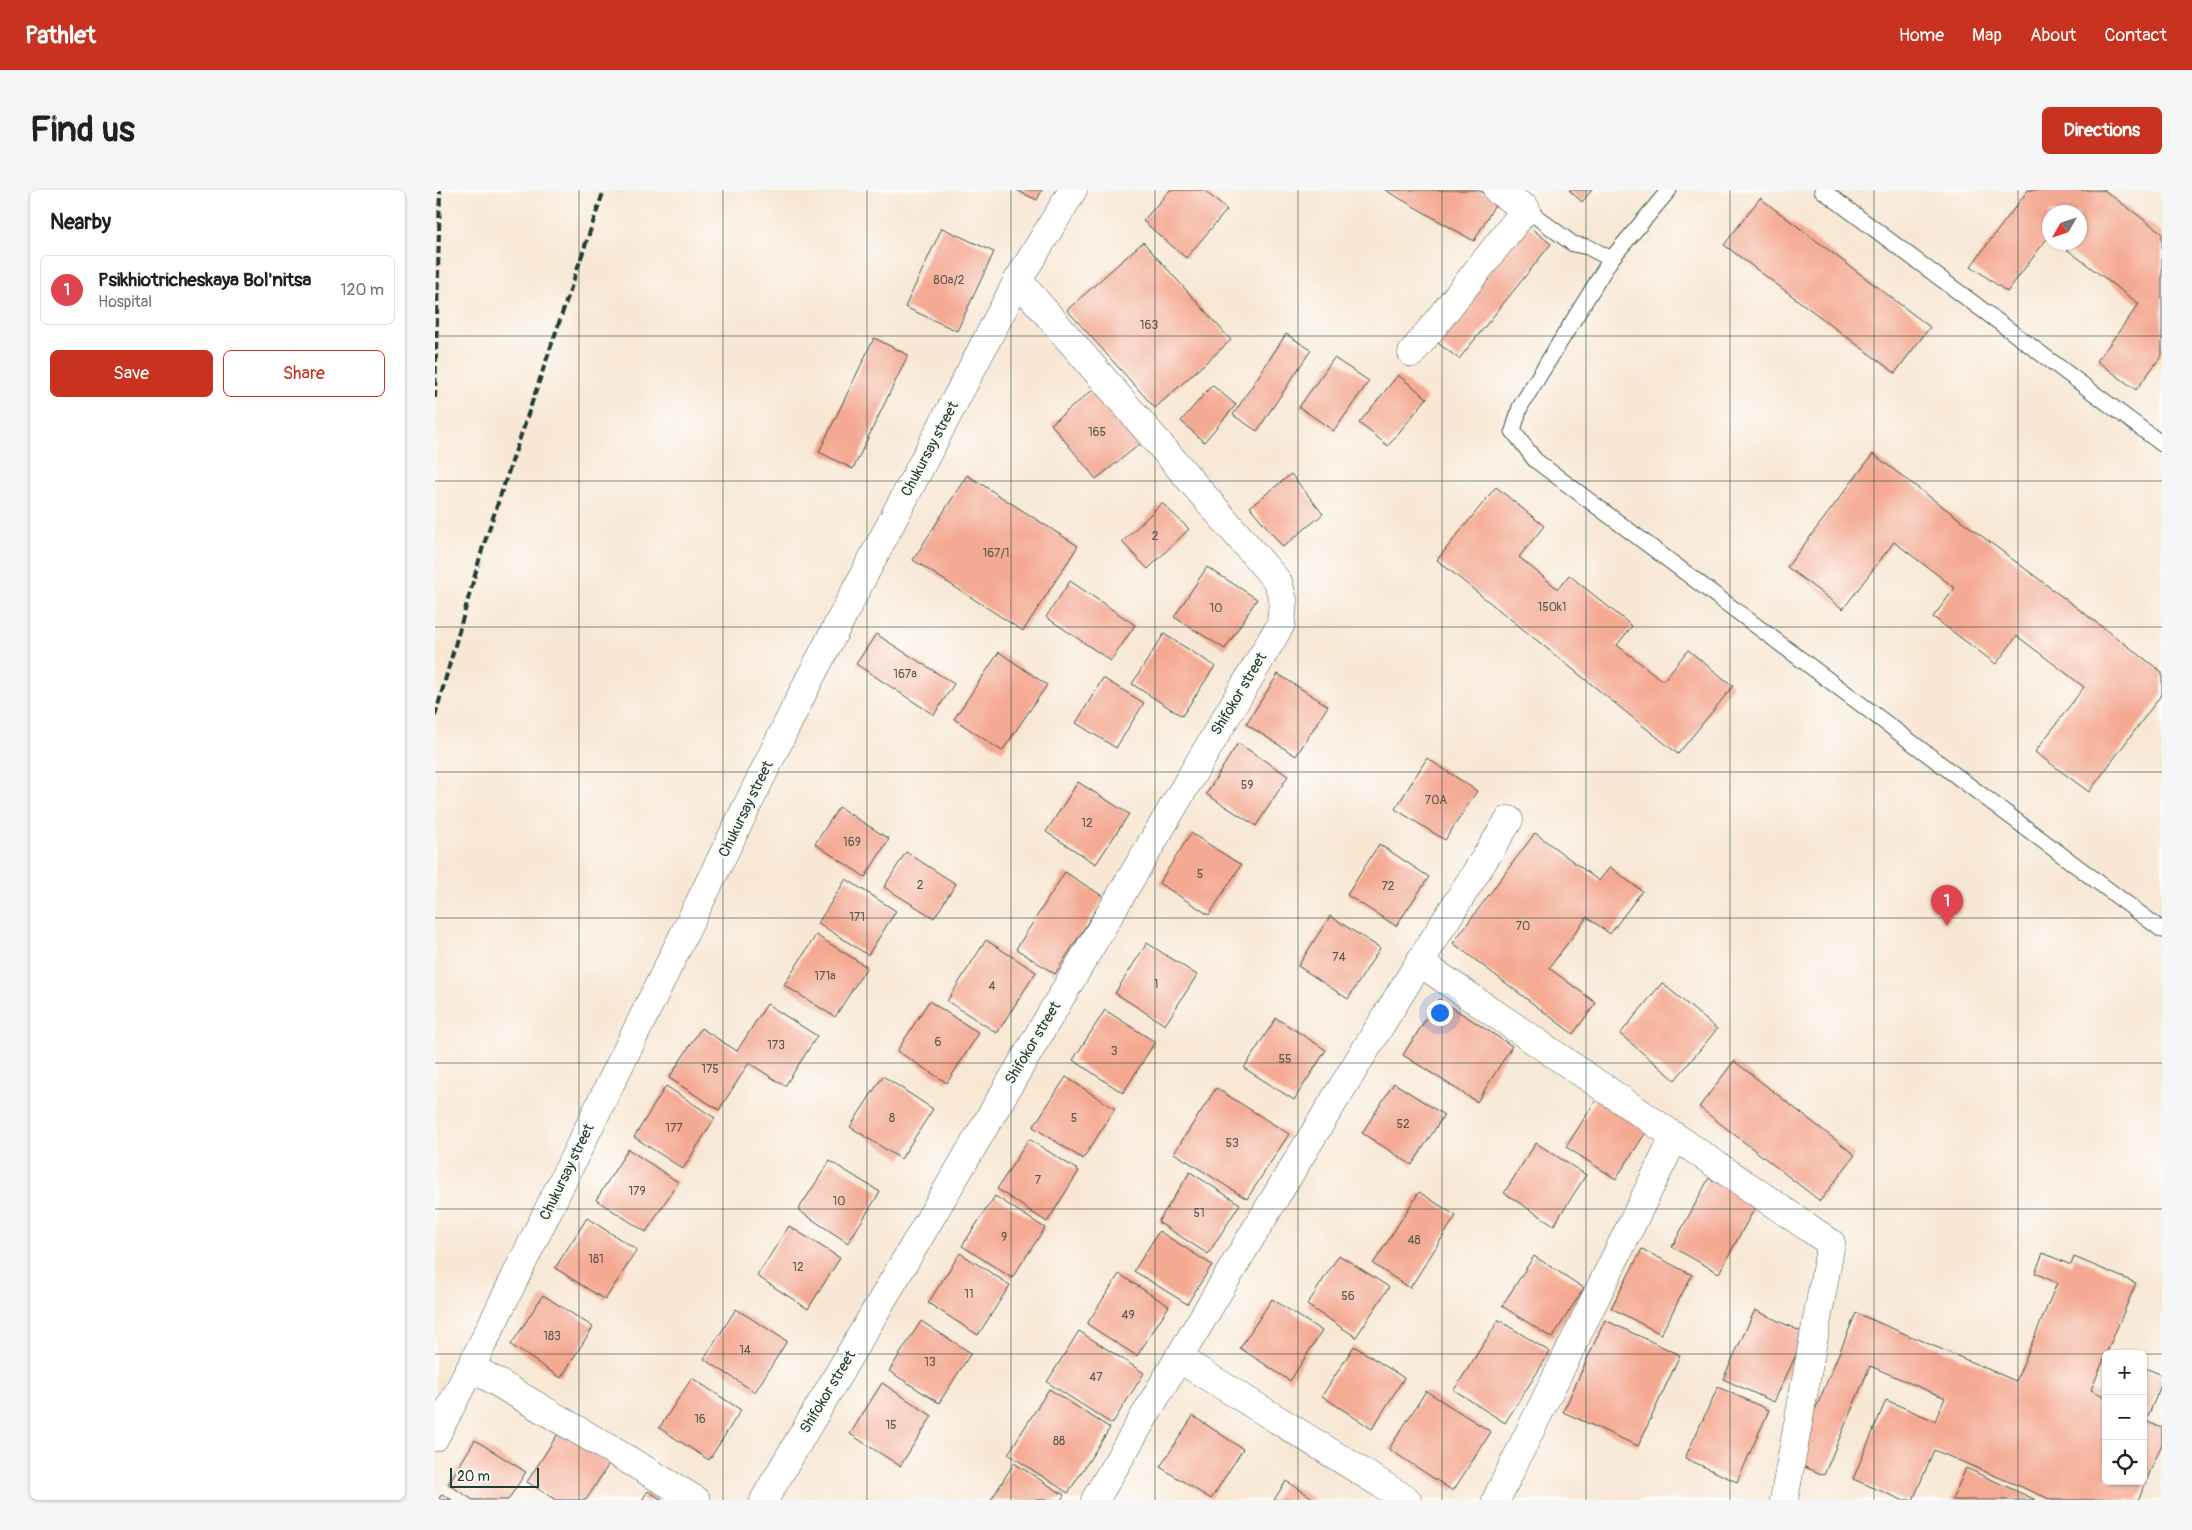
<!DOCTYPE html>
<meta charset="utf-8">
<style>
body{margin:0;font-family:Pangolin,sans-serif;background:#f6f6f6;color:#202124}
.controls{position:absolute;right:15px;bottom:15px;display:grid;overflow:hidden;border-radius:8px;box-shadow:0 1px 4px #0004}
.controls button{width:45px;height:45px;display:grid;place-items:center;padding:0;border:0;border-bottom:1px solid #e0e0e0;background:#fff;color:#202124;font:25px sans-serif}
.compass{position:absolute;left:1607px;top:15px;width:45px;height:45px;border-radius:50%;background:#fff;box-shadow:0 1px 4px #0004;rotate:231deg}
.scale{position:absolute;left:15px;bottom:12px;width:89px;box-sizing:border-box;padding-left:5px;border:2px solid #1f3d34;border-top:0;font-size:14px;line-height:18px;white-space:nowrap;color:#1f3d34;-webkit-text-stroke:4px #fdfcf7;paint-order:stroke}
.you{position:absolute;left:1004px;top:822px;width:18px;height:18px;margin:-12px;border:4px solid #fff;border-radius:50%;background:#1a73e8;box-shadow:0 0 0 8px #1a73e833}
.badge{display:grid;place-items:center;width:32px;height:32px;border-radius:50%;background:#c8321e;color:#fff;font-size:16px;font-weight:700}
.pin{position:absolute;translate:-50% -41px;filter:drop-shadow(0 1px 2px #0008)}
.pin::after{content:'';position:absolute;top:26px;width:18px;height:15px;background:inherit;clip-path:polygon(0 0,100% 0,50% 100%)}
.list{margin:0;padding:0;list-style:none}
h2{display:flex;justify-content:space-between;align-items:center;height:65px;margin:0;padding:0 20px;font-size:21px}
h2 small{font-size:16px;font-weight:400;color:#757577}
.list li{display:grid;grid-template-columns:32px 1fr auto;gap:15px;align-items:center;box-sizing:border-box;height:70px;margin:0 10px 10px;padding:0 10px;border:1px solid #e0e0e0;border-radius:8px}
.list b{display:block;font-size:19px;white-space:nowrap}
.list p{margin:0;font-size:16px;white-space:nowrap;color:#757577}
.list em{font-size:16px;font-style:normal;color:#757577}
.actions{display:flex;gap:10px;padding:15px 20px}
.actions a{flex:1;padding:11px 0;border:1px solid #c8321e;border-radius:8px;text-align:center;font-size:18px;color:#c8321e}
.actions .main{background:#c8321e;color:#fff}
.icon{flex:none;width:28px;height:28px;fill:none;stroke:currentColor;stroke-width:2;stroke-linecap:round;stroke-linejoin:round}
.map{position:relative;flex:none;width:1727px;height:1310px;overflow:hidden;border-radius:8px}
header{display:flex;align-items:center;gap:30px;box-sizing:border-box;height:70px;padding:0 25px;background:#c8321e;color:#fff}
header strong{font-size:24px}
nav{display:flex;gap:28px;margin-inline-start:auto;font-size:18px}
.intro{display:flex;align-items:center;justify-content:space-between;box-sizing:border-box;height:120px;padding:0 30px}
h1{margin:0;font-size:35px}
.button{padding:12px 22px;border-radius:8px;background:#c8321e;color:#fff;font-size:18px;font-weight:700}
main{display:flex;gap:30px;padding:0 30px}
aside{flex:1;background:#fff;border-radius:8px;box-shadow:0 1px 4px #0004}
.map>svg:first-child{display:block}
.building{fill:#f4a992}
.lines{fill:none;stroke-linecap:round;stroke-linejoin:round}
.lane-casing{stroke:#40564c;stroke-width:17}
.street-casing{stroke:#40564c;stroke-width:29}
.secondary-casing{stroke:#40564c;stroke-width:29}
.lane{stroke:#fff;stroke-width:15}
.street{stroke:#fff;stroke-width:28}
.secondary{stroke:#fff;stroke-width:28}
.rail{stroke:#1f3d34;stroke-width:4;stroke-dasharray:8 4;stroke-linecap:butt}
.grid{fill:none;stroke:#1f3d34;stroke-width:1;stroke-opacity:0.55}
.labels{text-anchor:middle;dominant-baseline:central;stroke-width:5;stroke-linejoin:round;paint-order:stroke}
.number-label{font-size:12px;fill:#54584c}
.street-label{font-size:15px;fill:#1f3d34;stroke:#fdfcf7}
</style>
<header>
<strong>Pathlet</strong>
<nav><a>Home</a><a>Map</a><a>About</a><a>Contact</a></nav>
</header>
<div class="intro"><h1>Find us</h1><a class="button">Directions</a></div>
<main>
<aside>
<h2>Nearby<small></small></h2>
<ul class="list">
<li><span class="badge" style="background:#e0444e">1</span><div><b>Psikhiotricheskaya Bol'nitsa</b><p>Hospital</p></div><em>120 m</em></li>
</ul>
<div class="actions"><a class="main">Save</a><a>Share</a></div>
</aside>
<div class="map">
<svg width="1727" height="1310" viewBox="0 0 1727 1310">
<rect width="100%" height="100%" fill="#fdfcf7"/>
<filter id="ink" filterUnits="userSpaceOnUse"><feTurbulence type="fractalNoise" baseFrequency=".02" numOctaves="2"/><feDisplacementMap in="SourceGraphic" scale="10" xChannelSelector="R" yChannelSelector="G"/><feConvolveMatrix kernelMatrix="1 2 1 2 8 2 1 2 1" color-interpolation-filters="sRGB"/></filter>
<filter id="wash" filterUnits="userSpaceOnUse"><feTurbulence type="fractalNoise" baseFrequency=".0096" numOctaves="4" result="noise"/><feDisplacementMap in="SourceGraphic" scale="20" xChannelSelector="R" yChannelSelector="G"/><feGaussianBlur stdDeviation="1.12" result="paint"/><feColorMatrix in="noise" values="0 0 0 0 0 0 0 0 0 0 0 0 0 0 0 0 0 1.4 0 .05"/><feComposite in="paint" operator="in"/></filter>
<g filter="url(#wash)">
<rect width="100%" height="100%" fill="#f8e7d4"/>
<g id="blocks">
<!-- building -->
<path class="building" d="M581,0H607L602,10Z
M735,0H769L792,20L751,68L708,31Z
M950,0H1043L1062,11L1039,51Z
M1134,0H1157L1147,12Z
M1593,0H1669L1727,43V165L1701,200L1662,171L1704,114L1622,52H1644V22H1614V46L1572,102L1536,76Z
M1325,8L1495,137L1460,183L1289,55Z
M1092,35L1116,54L1024,169L999,150Z
M507,38L559,62L522,141L470,117Z
M708,52L796,150L720,218L632,120Z
M851,144L876,160L822,241L798,225Z
M439,148L473,165L418,279L384,262Z
M899,168L934,191L899,241L864,217Z
M963,185L992,208L953,256L924,233Z
M664,195L709,251L661,289L616,234Z
M777,195L801,215L769,252L746,231Z
M1438,264L1727,482V504L1654,602L1600,562L1649,497L1582,446L1561,474L1498,427L1520,398L1459,352L1408,419L1352,377Z
M856,284L888,324L848,357L815,317Z
M532,285L643,356L588,441L478,370Z
M1061,297L1109,336L1084,367L1123,399L1134,385L1197,436L1182,455L1228,491L1253,460L1298,496L1243,564L1002,370Z
M727,313L754,339L713,379L687,352Z
M772,377L822,409L790,459L739,427Z
M635,391L700,435L676,471L611,427Z
M441,444L519,494L499,525L421,474Z
M729,444L780,476L747,526L697,494Z
M564,462L612,495L567,561L519,529Z
M843,484L893,516L861,566L811,534Z
M668,488L709,513L681,558L641,533Z
M803,553L853,586L821,636L771,604Z
M992,568L1042,601L1010,650L960,619Z
M643,592L694,624L661,674L611,642Z
M404,617L454,649L430,687L380,654Z
M756,643L806,675L774,725L724,693Z
M1100,643L1164,691L1175,677L1207,701L1175,744L1152,727L1114,778L1161,813L1138,844L1018,753Z
M944,654L994,687L961,736L912,705Z
M471,662L521,694L499,728L449,697Z
M630,682L669,707L620,784L581,759Z
M411,689L461,721L433,765L383,733Z
M895,726L945,758L913,809L863,776Z
M381,745L432,777L400,827L349,795Z
M551,750L601,782L562,843L512,811Z
M712,753L762,785L730,835L680,803Z
M1227,793L1282,839L1240,890L1185,844Z
M1004,809L1077,856L1042,912L968,865Z
M494,811L544,843L512,893L462,861Z
M332,814L382,846L350,896L314,873L284,920L234,888L266,838L302,861Z
M670,820L720,852L688,903L638,870Z
M841,828L891,860L859,910L809,878Z
M1299,871L1420,965L1385,1011L1264,917Z
M448,886L498,919L466,969L415,937Z
M631,887L680,919L648,969L598,937Z
M959,893L1009,925L977,975L927,943Z
M231,896L280,928L248,979L199,947Z
M781,898L854,944L812,1009L739,963Z
M1163,907L1213,939L1181,989L1131,957Z
M594,949L644,981L612,1032L562,999Z
M1101,953L1151,985L1119,1035L1069,1003Z
M193,959L243,992L211,1042L161,1010Z
M395,971L445,1002L413,1053L363,1020Z
M755,982L805,1014L773,1064L723,1032Z
M1274,988L1322,1014L1284,1083L1237,1057Z
M984,1002L1021,1026L975,1098L938,1074Z
M560,1006L610,1038L577,1088L527,1056Z
M152,1028L202,1060L170,1110L120,1078Z
M354,1036L405,1068L373,1119L322,1086Z
M724,1041L777,1075L752,1114L699,1081Z
M1207,1059L1257,1085L1226,1144L1176,1118Z
M525,1063L575,1095L543,1145L493,1113Z
M1608,1063L1636,1075L1639,1067L1701,1093L1656,1200L1671,1207V1291H1708V1177L1727,1185V1193L1711,1231L1727,1238V1254L1703,1310H1617L1499,1260L1478,1310H1467L1418,1289L1451,1210L1500,1231L1510,1208L1435,1176L1389,1285L1358,1272L1421,1123L1581,1191L1622,1093L1600,1083Z
M904,1065L954,1097L921,1147L872,1115Z
M1099,1066L1149,1098L1117,1148L1067,1116Z
M684,1084L734,1116L702,1166L652,1134Z
M108,1105L158,1137L126,1188L76,1155Z
M837,1109L887,1141L855,1191L805,1158Z
M301,1119L352,1151L320,1202L269,1169Z
M1320,1120L1371,1144L1339,1212L1288,1189Z
M1064,1130L1115,1162L1070,1233L1019,1200Z
M1170,1130L1245,1165L1203,1256L1128,1222Z
M486,1131L536,1163L504,1213L454,1181Z
M644,1141L709,1183L677,1234L612,1192Z
M919,1156L969,1188L937,1239L887,1206Z
M257,1188L306,1220L274,1270L224,1238Z
M447,1193L497,1226L465,1276L415,1244Z
M1283,1197L1334,1220L1302,1292L1250,1268Z
M614,1199L675,1238L633,1303L573,1264Z
M991,1201L1056,1242L1018,1301L954,1259Z
M758,1226L808,1259L776,1309L725,1277Z
M124,1242L174,1274L151,1310H121L92,1292Z
M40,1250L91,1282L73,1310H38L13,1294Z
M579,1273L629,1305L626,1310H556Z
M1531,1278L1601,1310H1517Z
M851,1291L881,1310H839Z
M213,1301L227,1310H207Z
M7,1304L17,1310H3Z"/>
</g>
</g>
<g filter="url(#ink)">
<use href="#blocks" fill-opacity="0" stroke="#40564c" stroke-width="1"/>
<g class="lines">
<!-- lane casing -->
<g class="lane-casing">
<path id="lane" d="M1234,0L1176,69L1085,217L1078,241L1100,270L1727,740
M1387,0L1727,254
M1091,19L1138,54L1153,57L1176,69"/>
</g>
<!-- street casing -->
<g class="street-casing">
<path id="street" d="M977,163L1091,19L1062,0
M984,772L1396,1053L1349,1310
M743,1168L972,1310
M0,1247L36,1177
M329,1310L846,434L848,410L843,392L583,90
M660,1310C794,1081 932,854 1074,630
M1061,1310L1240,946"/>
</g>
<!-- secondary casing -->
<g class="secondary-casing">
<path id="secondary" d="M261,1310L36,1177L374,490L583,90L638,0"/>
</g>
<!-- lane -->
<use href="#lane" class="lane"/>
<!-- street -->
<use href="#street" class="street"/>
<!-- secondary -->
<use href="#secondary" class="secondary"/>
<!-- rail -->
<path class="rail" d="M0,208L5,0
M0,526L47,360L169,0"/>
</g>
</g>
<!-- grid -->
<path class="grid" d="M144,0V1310M288,0V1310M432,0V1310M576,0V1310M720,0V1310M863,0V1310M1007,0V1310M1151,0V1310M1295,0V1310M1439,0V1310M1583,0V1310M0,146H1727M0,291H1727M0,437H1727M0,582H1727M0,728H1727M0,873H1727M0,1019H1727M0,1164H1671M1708,1164H1727"/>
<g class="labels">
<!-- number labels -->
<g class="number-label">
<text x="514" y="90">80a/2</text>
<text x="714" y="135">163</text>
<text x="662" y="242">165</text>
<text x="720" y="346">2</text>
<text x="561" y="363">167/1</text>
<text x="1117" y="417">150k1</text>
<text x="781" y="418">10</text>
<text x="470" y="484">167а</text>
<text x="812" y="595">59</text>
<text x="1001" y="610">70A</text>
<text x="652" y="633">12</text>
<text x="417" y="652">169</text>
<text x="765" y="684">5</text>
<text x="485" y="695">2</text>
<text x="953" y="696">72</text>
<text x="422" y="727">171</text>
<text x="1088" y="736">70</text>
<text x="904" y="767">74</text>
<text x="390" y="786">171a</text>
<text x="721" y="794">1</text>
<text x="557" y="796">4</text>
<text x="503" y="852">6</text>
<text x="341" y="855">173</text>
<text x="679" y="861">3</text>
<text x="850" y="869">55</text>
<text x="275" y="879">175</text>
<text x="457" y="928">8</text>
<text x="639" y="928">5</text>
<text x="968" y="934">52</text>
<text x="239" y="938">177</text>
<text x="797" y="953">53</text>
<text x="603" y="990">7</text>
<text x="202" y="1001">179</text>
<text x="404" y="1011">10</text>
<text x="764" y="1023">51</text>
<text x="569" y="1047">9</text>
<text x="979" y="1050">48</text>
<text x="161" y="1069">181</text>
<text x="363" y="1077">12</text>
<text x="534" y="1104">11</text>
<text x="913" y="1106">56</text>
<text x="693" y="1125">49</text>
<text x="117" y="1146">183</text>
<text x="310" y="1160">14</text>
<text x="495" y="1172">13</text>
<text x="661" y="1187">47</text>
<text x="265" y="1229">16</text>
<text x="456" y="1235">15</text>
<text x="624" y="1251">88</text>
</g>
<!-- street labels -->
<g class="street-label">
<text transform="translate(495 259) rotate(-62)">Chukursay street</text>
<text transform="translate(804 504) rotate(-59)">Shifokor street</text>
<text transform="translate(311 619) rotate(-64)">Chukursay street</text>
<text transform="translate(598 853) rotate(-59)">Shifokor street</text>
<text transform="translate(132 982) rotate(-64)">Chukursay street</text>
<text transform="translate(393 1202) rotate(-59)">Shifokor street</text>
</g>
</g>
</svg>
<div class="controls">
<button>+</button>
<button>−</button>
<button><svg class="icon" aria-label="locate" viewBox="0 0 24 24"><circle cx="12" cy="12" r="6"/><path d="M12 2v4M12 18v4M2 12h4M18 12h4"/></svg></button>
</div>
<svg class="compass" viewBox="-18 -18 36 36"><path d="M0-13l5 13h-10z" fill="#e53935"/><path d="M0 13l5-13h-10z" fill="#757577"/></svg>
<div class="scale">20 m</div>
<div class="you"></div>
<div class="pin badge" style="left:1512px;top:736px;background:#e0444e">1</div>
</div>
</main>
